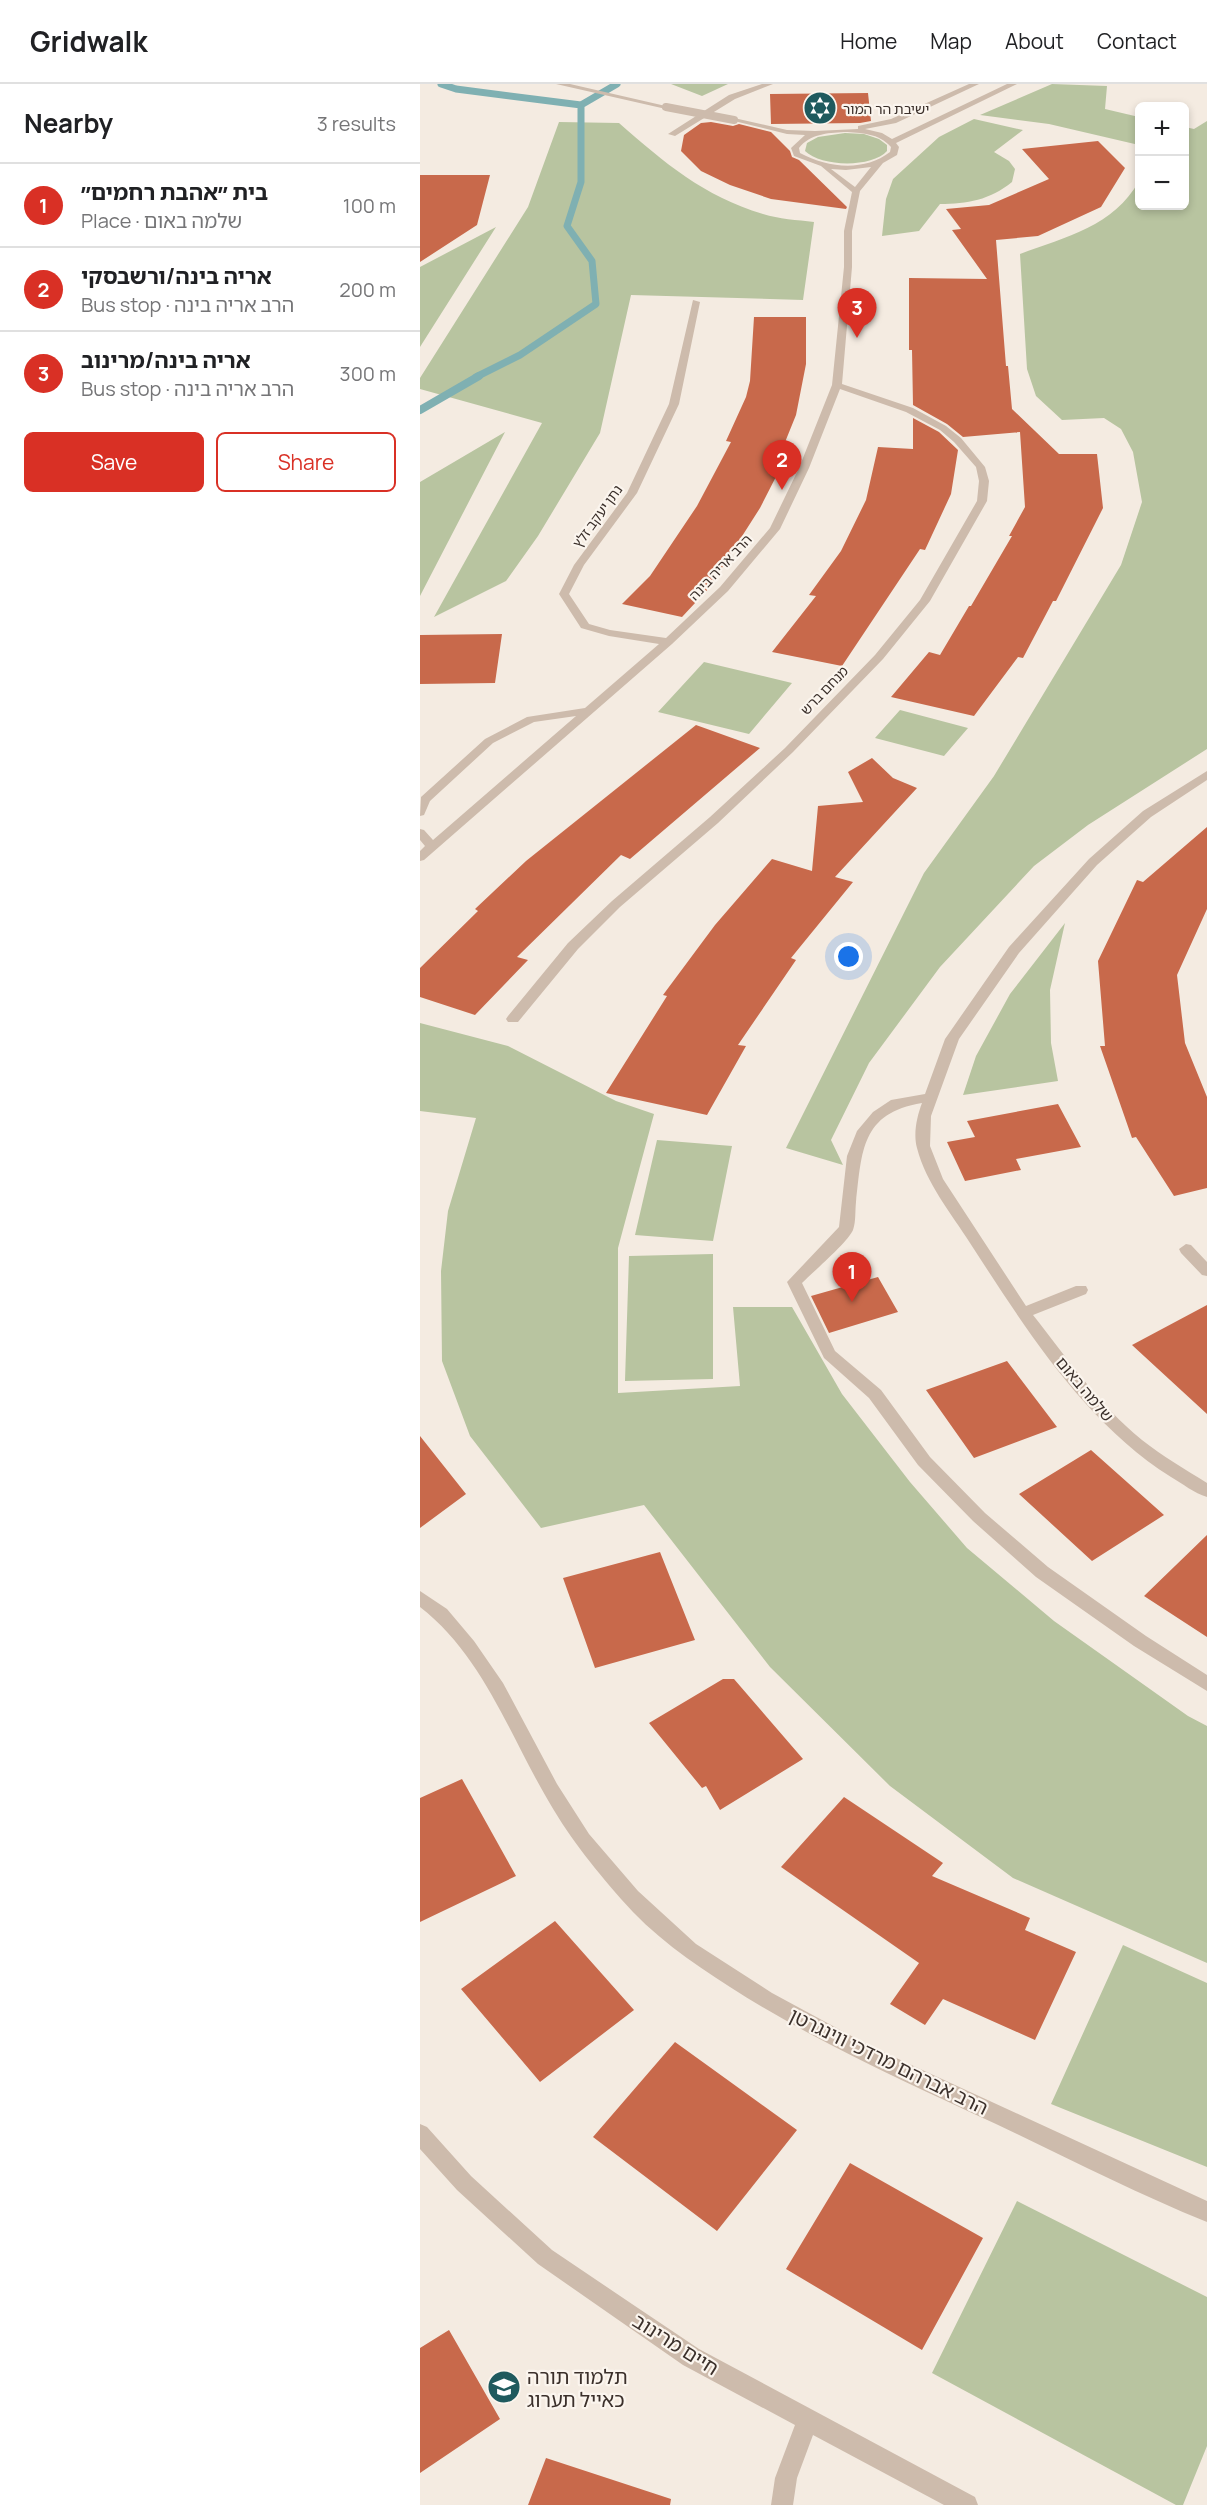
<!DOCTYPE html>
<meta charset="utf-8">
<style>
body{margin:0;font-family:Manrope,"Noto Sans Hebrew",sans-serif;background:#f2f2f2;color:#202124}
.controls{position:absolute;right:18px;top:18px;display:grid;overflow:hidden;border-radius:9px;box-shadow:0 3px 9px #0003}
.controls button{width:54px;height:54px;display:grid;place-items:center;padding:0;border:0;border-bottom:2px solid #e0e0e0;background:#fff;color:#202124;font:30px sans-serif}
.you{position:absolute;left:429px;top:873px;width:21px;height:21px;margin:-15px;border:4px solid #fff;border-radius:50%;background:#1a73e8;box-shadow:0 0 0 9px #1a73e833}
.badge{display:grid;place-items:center;width:39px;height:39px;border-radius:50%;background:#d93025;color:#fff;font-size:20px;font-weight:700}
.pin{position:absolute;translate:-50% -50px;filter:drop-shadow(0 2px 3px #0008)}
.pin::after{content:'';position:absolute;top:32px;width:21px;height:18px;background:inherit;clip-path:polygon(0 0,100% 0,50% 100%)}
.list{margin:0;padding:0;list-style:none}
h2{display:flex;justify-content:space-between;align-items:center;height:78px;margin:0;padding:0 24px;font-size:26px}
h2 small{font-size:20px;font-weight:400;color:#757577}
.list li{display:grid;grid-template-columns:39px 1fr auto;gap:18px;align-items:center;box-sizing:border-box;height:84px;padding:0 24px;border-top:2px solid #e0e0e0}
.list b{display:block;font-size:22px;white-space:nowrap}
.list p{margin:0;font-size:20px;white-space:nowrap;color:#757577}
.list em{font-size:20px;font-style:normal;color:#757577}
.actions{display:flex;gap:12px;padding:18px 24px}
.actions a{flex:1;padding:14px 0;border:2px solid #d93025;border-radius:9px;text-align:center;font-size:21px;color:#d93025}
.actions .main{background:#d93025;color:#fff}
.map{position:relative;flex:none;width:787px;height:2421px;overflow:hidden}
header{display:flex;align-items:center;gap:36px;box-sizing:border-box;height:84px;padding:0 30px;background:#fff;border-bottom:2px solid #e0e0e0}
header strong{font-size:28px}
nav{display:flex;gap:33px;margin-inline-start:auto;font-size:21px}
main{display:flex}
aside{flex:1;background:#fff}
.map>svg:first-child{display:block}
.green{fill:#b8c4a0}
.lines{fill:none;stroke-linecap:round;stroke-linejoin:round}
.stream-far1{stroke:#7fb0b2;stroke-width:7}
.stream{stroke:#7fb0b2;stroke-width:8}
.building{fill:#c8694b}
.minor{fill:#cdbbac;fill-rule:evenodd}
.minor-bridge{stroke:#cdbbac;stroke-width:8}
.labels{text-anchor:middle;dominant-baseline:central;stroke-width:4.5;stroke-linejoin:round;paint-order:stroke}
.far-poi-label{font-size:14px;fill:#3b302b;stroke:#fbf5ee;text-anchor:start}
.far-street-label{font-size:14px;fill:#3b302b;stroke:#fbf5ee}
.street-label{font-size:16px;fill:#3b302b;stroke:#fbf5ee}
.near-street-label{font-size:20px;fill:#3b302b;stroke:#fbf5ee}
.near-poi-label{font-size:20px;fill:#3b302b;stroke:#fbf5ee;text-anchor:start}
</style>
<header>
<strong>Gridwalk</strong>
<nav><a>Home</a><a>Map</a><a>About</a><a>Contact</a></nav>
</header>
<main>
<aside>
<h2>Nearby<small>3 results</small></h2>
<ul class="list">
<li><span class="badge">1</span><div><b>בית ״אהבת רחמים״</b><p>Place · שלמה באום</p></div><em>100 m</em></li>
<li><span class="badge">2</span><div><b>אריה בינה/ורשבסקי</b><p>Bus stop · הרב אריה בינה</p></div><em>200 m</em></li>
<li><span class="badge">3</span><div><b>אריה בינה/מרינוב</b><p>Bus stop · הרב אריה בינה</p></div><em>300 m</em></li>
</ul>
<div class="actions"><a class="main">Save</a><a>Share</a></div>
</aside>
<div class="map">
<svg width="787" height="2421" viewBox="0 0 787 2421">
<rect width="100%" height="100%" fill="#f4ebe1"/>
<!-- green -->
<path class="green" d="M251,0H308L282,12Z
M632,0L687,2L685,25L719,33V61L629,40L560,31Z
M554,35L603,46L574,68L589,77L595,85L592,98C570,116 547,120 520,120L499,147L462,152L466,115L473,95L519,53Z
M787,37V665L668,741L614,782L520,883L449,979L411,1056L423,1081L366,1064L504,789L574,692L701,481L722,418L713,368L701,345L684,334L642,336L616,312L607,285L600,170C646,153 694,142 719,97L720,122H764L765,43L774,45Z
M139,38L199,39C245,79 283,112 343,130C359,135 377,136 394,138L383,216L211,211L180,349L118,452L86,497L14,533L122,339L0,305V294L108,123Z
M425,49L444,50L459,55L467,61V67C452,84 401,83 385,67L387,59L398,53Z
M76,143L0,263V183Z
M85,348L0,512V398Z
M284,578L372,599L329,650L238,628Z
M480,626L548,644L524,672L455,654Z
M645,839L630,906L631,959L638,997L543,1011L556,972L590,910Z
M0,939L88,962L196,1017L234,1030L198,1164V1309L320,1302L313,1223H372L422,1310L490,1398L547,1464L634,1537L768,1632L787,1642V1879L593,1794L470,1702L350,1583L224,1421L121,1444L50,1352L22,1277L21,1187L28,1127L56,1034L0,1027Z
M237,1056L312,1062L293,1157L215,1151Z
M293,1170V1295L205,1297L209,1172Z
M703,1861L787,1899V2083L631,2020Z
M597,2117L787,2213V2362L763,2421H756L512,2289Z"/>
<g class="lines">
<!-- stream-far1 -->
<path class="stream-far1" d="M21,0L36,5L161,21V98L147,142L172,177L176,220L100,271L56,293
M161,21L197,0"/>
<!-- stream -->
<path class="stream" d="M0,326L59,292"/>
</g>
<!-- building -->
<path class="building" d="M448,9L451,37L440,39L351,40L350,10Z
M291,38L313,42L319,40L351,48L370,67L372,73L379,76L427,123L426,125L351,115L310,101L281,87L261,67L264,51L281,39Z
M678,57L705,84L681,123L618,152L576,156L586,282H588L592,325L639,370H677L683,424L636,517H633L603,574L598,573L554,632L471,613L509,568L520,571L549,522H551L592,452H589L605,423L600,348L543,353L527,340L493,321L492,266H489V194L567,195L532,146L541,145L526,125L569,121L629,95L602,65Z
M0,91H70L57,141L0,178Z
M334,233H386V280L376,331L357,378L363,379L340,424L289,504L262,533L202,520L230,492L277,422L311,358L306,357L326,313L330,297Z
M493,334L519,348L538,366L531,410L505,466L500,465L422,582L352,568L396,512L389,511L421,467L446,416L458,363L493,365Z
M82,550L75,599L0,600V551Z
M276,641L340,664L210,775L201,771L97,873L108,876L55,931L0,913V884L58,827L55,825L106,777Z
M452,674L473,694L497,704L415,793L433,798L371,874L376,876L318,961L326,962L287,1031L186,1009L247,912L243,911L295,841L352,775L392,787L398,722L443,718L428,688Z
M787,743V825L757,891L765,959L787,1013V1104L754,1112L716,1053L712,1054L680,962H685L678,877L717,796L723,798Z
M638,1020L661,1063L596,1075L601,1086L545,1097L527,1058L555,1053L547,1037Z
M458,1193L478,1228L409,1249L391,1212Z
M787,1221V1330L712,1261Z
M587,1277L637,1343L554,1374L506,1306Z
M0,1352L46,1410L0,1444Z
M671,1366L744,1431L672,1477L599,1410Z
M787,1451V1553L724,1512Z
M240,1468L275,1556L175,1584L143,1494Z
M303,1595H314L383,1675L300,1726L286,1702L282,1704L229,1639Z
M42,1695L96,1792L0,1838V1714Z
M424,1713L523,1779L512,1792L610,1834L605,1846L656,1868L615,1956L523,1915L505,1941L470,1920L499,1879L361,1783Z
M135,1837L214,1926L120,1998L41,1905Z
M255,1958L377,2046L297,2147L173,2053Z
M430,2079L563,2154L502,2266L366,2185Z
M29,2246L80,2335L0,2389V2264Z
M126,2374L251,2415L250,2421H108Z"/>
<g class="lines">
<!-- minor -->
<path class="minor" d="M136,0H150L250,23L246,25Z
M342,0H353L315,15L255,52L248,50L309,11Z
M549,0H559L476,39L445,45L462,49L472,55L587,0H597L476,59L479,63L477,71L463,79L440,107L432,147V183L422,300L493,324L526,342L541,354L565,383L569,397L567,417L510,517L463,575L373,668L298,739L200,823L158,865L98,938H88L86,935L88,932L148,859L192,817L290,733L365,664L455,571L500,516L557,417L559,397L556,383L534,358L520,346L486,328L420,305L389,384L360,445L308,507L252,560L4,776L0,777V767L5,762L0,756V745L4,746L13,756L156,632L114,638L73,659L10,717L4,731L0,732L1,713L65,655L107,633L165,624L239,560L189,552L161,544L139,510L154,481L207,409L249,320L273,216L280,218L259,320L217,409L164,481L149,510L169,540L190,546L246,554L300,503L350,444L379,384L412,301L424,183V147L432,108L401,82L374,72L371,64L385,51L367,50L310,36L314,34L367,46L395,47L438,45V42L471,35ZM424,48C441,49 459,49 471,63L470,68C444,88 408,84 380,69L379,64C390,50 407,49 424,48ZM451,83L435,103L411,85L426,86Z
M787,687V696L731,733L677,781L599,869L539,955L511,1032L510,1062L523,1095L606,1222L656,1202H666L668,1206L666,1210L613,1231C647,1274 679,1321 722,1356C742,1372 765,1385 787,1399V1413C774,1409 763,1400 751,1393C663,1337 606,1245 550,1159C531,1129 506,1099 497,1064C493,1050 497,1032 502,1019C441,1029 442,1067 436,1118C435,1127 436,1138 433,1146C428,1158 393,1188 382,1199L415,1267L461,1306L510,1373L565,1429L628,1483L726,1552L787,1591V1607L714,1562L616,1493L553,1437L498,1381L449,1314L404,1274L367,1198L419,1143L427,1072L437,1047L453,1028L471,1016L505,1010L525,955L589,863L669,775L723,727Z
M766,1160L771,1161L787,1178V1192L782,1191L761,1169L759,1165Z
M0,1507L27,1525L54,1557L83,1599L137,1700L169,1750L218,1807L276,1860L352,1909L448,1961L787,2117V2138C715,2109 646,2073 576,2040C485,1998 394,1957 310,1903C271,1878 232,1851 201,1815C171,1780 148,1752 125,1711C88,1647 61,1570 0,1523Z
M0,2040L7,2043L51,2092L132,2166L212,2220L279,2265L555,2413L558,2421H524L393,2351L377,2394L373,2421H351L355,2394L375,2341L263,2281L118,2180L37,2106L0,2065Z"/>
<!-- minor-bridge -->
<path class="minor-bridge" d="M246,23L314,36"/>
</g>
<!-- icons -->
<defs>
<g id="synagogue-disc" transform="scale(1.725)"><circle r="9.5" fill="#1f5a5e" stroke="#fbf5ee"/><path d="M0-6.5L5.6 3.2H-5.6ZM0 6.5L5.6-3.2H-5.6Z" fill="#fff"/></g>
<g id="school-disc" transform="scale(1.725)"><circle r="9.5" fill="#1f5a5e" stroke="#fbf5ee"/><path d="M0-5L7-2L0 1L-7-2ZM-4 1L0 2.5L4 1V4Q0 6-4 4Z" fill="#fff"/></g>
</defs>
<g fill-rule="evenodd">
<use href="#synagogue-disc" x="400" y="24"/>
<use href="#school-disc" x="84" y="2303"/>
</g>
<g class="labels">
<!-- far-poi labels -->
<g class="far-poi-label">
<text x="423" y="24">ישיבת הר המור</text>
</g>
<!-- far-street labels -->
<g class="far-street-label">
<text transform="translate(177 432) rotate(-54)">נתן יעקב זלץ</text>
<text transform="translate(300 483) rotate(-47)">הרב אריה בינה</text>
<text transform="translate(404 606) rotate(-46)">מנחם ברש</text>
</g>
<!-- street labels -->
<g class="street-label">
<text transform="translate(665 1305) rotate(50)">שלמה באום</text>
</g>
<!-- near-street labels -->
<g class="near-street-label">
<text transform="translate(469 1977) rotate(26)">הרב אברהם מרדכי ווינגרטן</text>
<text transform="translate(256 2260) rotate(32)">חיים מרינוב</text>
</g>
<!-- near-poi labels -->
<g class="near-poi-label">
<text x="107" y="2292">תלמוד תורה<tspan x="107" dy="23">כאייל תערוג</tspan></text>
</g>
</g>
</svg>
<div class="controls">
<button>+</button>
<button>−</button>
</div>
<div class="you"></div>
<div class="pin badge" style="left:432px;top:1218px">1</div>
<div class="pin badge" style="left:362px;top:406px">2</div>
<div class="pin badge" style="left:437px;top:254px">3</div>
</div>
</main>
